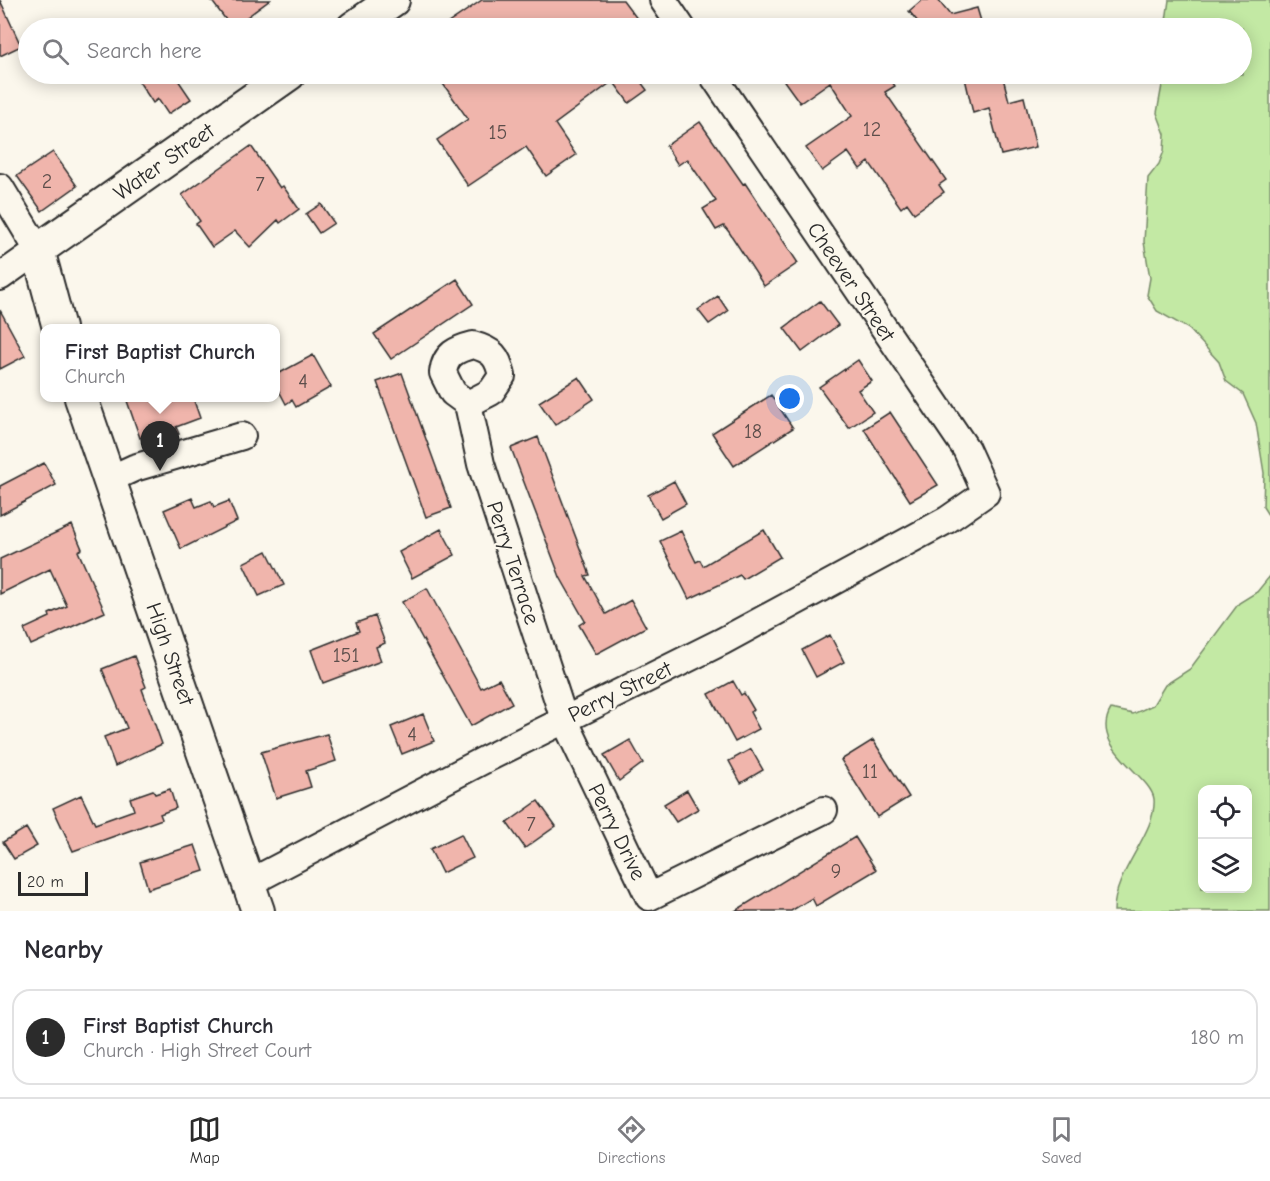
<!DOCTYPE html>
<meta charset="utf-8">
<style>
body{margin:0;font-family:"Comic Neue",sans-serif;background:#f7f7f7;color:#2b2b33}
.controls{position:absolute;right:18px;bottom:18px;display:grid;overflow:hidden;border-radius:12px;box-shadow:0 3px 15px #0003}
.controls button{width:54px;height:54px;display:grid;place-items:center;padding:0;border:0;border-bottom:2px solid #e1e1e2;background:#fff;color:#2b2b33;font:30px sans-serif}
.scale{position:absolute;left:18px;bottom:15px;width:70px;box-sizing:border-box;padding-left:6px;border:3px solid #2b2b2b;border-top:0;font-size:16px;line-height:21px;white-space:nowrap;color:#2b2b2b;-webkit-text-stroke:4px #fbf7ec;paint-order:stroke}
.you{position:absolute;left:790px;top:399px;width:21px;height:21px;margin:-15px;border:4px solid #fff;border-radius:50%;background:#1a73e8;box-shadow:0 0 0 9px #1a73e833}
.badge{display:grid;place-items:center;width:39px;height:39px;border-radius:50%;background:#2b2b2b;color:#fff;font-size:20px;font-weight:700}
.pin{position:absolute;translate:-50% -50px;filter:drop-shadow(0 2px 3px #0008)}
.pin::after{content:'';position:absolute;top:32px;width:21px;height:18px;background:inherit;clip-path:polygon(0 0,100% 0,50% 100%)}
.popup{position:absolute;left:40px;top:324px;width:240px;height:78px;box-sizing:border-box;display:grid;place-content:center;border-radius:12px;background:#fff;filter:drop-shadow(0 2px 4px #0005);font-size:20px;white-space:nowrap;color:#7c7c81}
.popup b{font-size:22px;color:#2b2b33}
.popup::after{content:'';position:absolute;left:50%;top:100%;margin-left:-12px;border:12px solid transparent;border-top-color:#fff}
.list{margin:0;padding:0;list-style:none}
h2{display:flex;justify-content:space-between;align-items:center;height:78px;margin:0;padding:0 24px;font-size:26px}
h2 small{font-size:20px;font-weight:400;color:#7c7c81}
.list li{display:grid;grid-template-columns:39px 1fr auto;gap:18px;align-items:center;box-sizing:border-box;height:96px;margin:0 12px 12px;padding:0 12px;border:2px solid #e1e1e2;border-radius:18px}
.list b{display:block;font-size:22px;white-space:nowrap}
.list p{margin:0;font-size:20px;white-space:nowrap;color:#7c7c81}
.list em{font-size:20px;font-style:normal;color:#7c7c81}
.icon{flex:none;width:33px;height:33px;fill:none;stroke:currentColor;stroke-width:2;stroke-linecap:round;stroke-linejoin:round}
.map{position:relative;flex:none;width:1270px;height:911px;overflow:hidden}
.search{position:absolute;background:#fff;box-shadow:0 3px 15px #0003;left:18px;right:18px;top:18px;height:66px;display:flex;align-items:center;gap:15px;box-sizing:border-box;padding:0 21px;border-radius:33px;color:#7c7c81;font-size:22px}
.sheet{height:186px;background:#fff}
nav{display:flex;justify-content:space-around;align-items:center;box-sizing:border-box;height:84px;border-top:2px solid #e1e1e2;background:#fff;font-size:16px;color:#7c7c81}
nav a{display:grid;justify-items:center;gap:3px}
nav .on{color:#2b2b2b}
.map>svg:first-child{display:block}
.green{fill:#c3e9a4;stroke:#778a68;stroke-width:1.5;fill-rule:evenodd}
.building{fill:#f0b5ac;stroke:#2b2b2b;stroke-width:1.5}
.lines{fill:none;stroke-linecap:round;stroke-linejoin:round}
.minor-casing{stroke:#2b2b2b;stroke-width:30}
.major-casing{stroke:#2b2b2b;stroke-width:36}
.minor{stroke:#fbf7ec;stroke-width:26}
.major{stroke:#fbf7ec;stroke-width:32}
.labels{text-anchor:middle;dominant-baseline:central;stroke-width:4.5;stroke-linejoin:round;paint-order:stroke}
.number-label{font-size:20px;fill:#5c4e4b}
.street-label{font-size:22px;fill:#2b2b2b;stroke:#fbf7ec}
</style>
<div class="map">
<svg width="1270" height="911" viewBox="0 0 1270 911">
<rect width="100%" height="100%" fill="#fbf7ec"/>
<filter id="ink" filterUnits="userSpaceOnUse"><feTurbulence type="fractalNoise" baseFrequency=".0167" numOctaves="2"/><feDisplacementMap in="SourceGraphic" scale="12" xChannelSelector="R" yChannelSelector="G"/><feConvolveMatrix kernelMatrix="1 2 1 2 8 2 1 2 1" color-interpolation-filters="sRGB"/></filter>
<g filter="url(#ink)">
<!-- green -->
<path class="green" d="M1169,0H1270V518L1263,507L1264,473L1256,423L1243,394L1226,381L1219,362L1189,329L1157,311L1147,295L1150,278L1144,242L1148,178L1159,164L1164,151L1165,134L1157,113L1164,74H1242V28H1165Z
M1270,576V911H1114C1114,870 1157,833 1154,799C1151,775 1088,747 1111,709L1133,714L1153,705L1165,685L1190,669L1239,603L1257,592ZM1202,790H1248V888H1202Z"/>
<!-- building -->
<path class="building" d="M0,0L21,46L0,56Z
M211,0H270L232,28Z
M482,0H623L644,28H441Z
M922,0H938L950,15L977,8L983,28H923L909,11Z
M134,74H174L191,99L168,114L158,99L153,103Z
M436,74H635L647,90L629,103L613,81L555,124L576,155L546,176L526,147L468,186L437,140L468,119Z
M779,74H887L895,86L885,92L946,180L939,185L944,192L914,213L907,203L901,208L869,162L860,169L848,152L822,171L806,148L852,116L830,82L800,103Z
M964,74H1002L1009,101L1024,97L1036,147L1001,155L989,108L973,113Z
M700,122L743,184L745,183L798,263L764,286L729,232L724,226L716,230L703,209L716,201L687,159L678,165L666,146Z
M251,146L280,188L283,186L299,209L280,223L278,220L250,247L235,231L212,247L196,224L200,221L182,195Z
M53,152L77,186L42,211L17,176Z
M321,204L334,223L319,233L306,214Z
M457,279L473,304L391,359L374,334Z
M718,296L728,311L709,324L698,310Z
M820,301L838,325L802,352L784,328Z
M0,310L25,356L0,369Z
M313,355L331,387L296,407L292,400L286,404L276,385V375Z
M858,360L872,381L858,390L873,412L849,428L819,387Z
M402,373L451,508L426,517L377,382Z
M579,377L594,399L555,425L539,402Z
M771,395L793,428L734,466L712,433Z
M126,398H193L200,418L176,427L179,434L158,442L154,433L140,438Z
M890,412L938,485L910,501L864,429Z
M538,437L590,575L585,576L606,614L631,600L646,627L596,654L579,625L585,621L560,577L511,448Z
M44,463L56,485L0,515V486Z
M674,481L686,504L661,518L648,495Z
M192,498L196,507L211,501L214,507L229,501L237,521L181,549L164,510Z
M72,525L82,549L78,551L105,612L31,645L24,629L50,617L49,614L67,606L50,569L0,594V559Z
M441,529L455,555L412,578L399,552Z
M764,530L780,557L743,579L740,575L689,599L660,541L681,531L696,562L700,560L703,566Z
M267,551L284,585L259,596L243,563Z
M427,588L481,688L499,679L512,703L471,726L402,602Z
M375,616L385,643L376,647L381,661L323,683L311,650L359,631L356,623Z
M830,635L844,662L816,677L802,650Z
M134,656L146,687L142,689L162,744L115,766L104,737L127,728L102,669Z
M733,681L741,695L744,693L754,710L750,712L759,729L735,742L709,694Z
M423,714L434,741L402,754L391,727Z
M327,734L336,761L306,771L311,787L276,798L261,752Z
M630,740L643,763L619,781L604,755Z
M873,740L909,797L877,817L841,760Z
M751,749L763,770L741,783L729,761Z
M170,789L176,808L160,814L162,819L73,851L53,808L81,795L95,824L134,810L130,798L153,790L155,794Z
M687,790L698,809L676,822L664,804Z
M538,801L556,826L525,848L507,823Z
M26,828L37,846L14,859L3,842Z
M461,834L473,858L442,873L430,849Z
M855,837L876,870L816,906L812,898L791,911H735Z
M195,845L204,871L148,889L140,862Z"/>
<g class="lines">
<!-- minor casing -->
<g class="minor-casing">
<path id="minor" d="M663,0L682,28
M0,187L38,250L0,277
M473,345C492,350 498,356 502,376L491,392L468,404L453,393L443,373C445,354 457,349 473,345Z
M468,404L481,464L564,719L649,897L824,810
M110,479L134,468L242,436
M249,883L484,760L723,641L947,520L986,493L966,449L712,74"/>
</g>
<!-- major casing -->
<g class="major-casing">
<path id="major" d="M353,28L393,0
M59,328L38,250L289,74
M81,398L258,911"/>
</g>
<!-- minor -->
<use href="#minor" class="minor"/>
<!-- major -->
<use href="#major" class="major"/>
</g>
</g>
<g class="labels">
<!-- number labels -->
<g class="number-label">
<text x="872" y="129">12</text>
<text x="498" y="132">15</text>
<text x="47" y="181">2</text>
<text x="260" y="184">7</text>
<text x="303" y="381">4</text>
<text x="753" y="431">18</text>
<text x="346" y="655">151</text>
<text x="412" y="734">4</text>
<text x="870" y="771">11</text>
<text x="531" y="824">7</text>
<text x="836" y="871">9</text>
</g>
<!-- street labels -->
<g class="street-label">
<text transform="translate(164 162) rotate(-35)">Water Street</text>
<text transform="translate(851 282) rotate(56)">Cheever Street</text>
<text transform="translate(513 563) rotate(72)">Perry Terrace</text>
<text transform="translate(170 654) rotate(71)">High Street</text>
<text transform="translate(620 692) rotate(-26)">Perry Street</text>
<text transform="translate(617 832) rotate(64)">Perry Drive</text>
</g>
</g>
</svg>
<div class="controls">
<button><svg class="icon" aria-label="locate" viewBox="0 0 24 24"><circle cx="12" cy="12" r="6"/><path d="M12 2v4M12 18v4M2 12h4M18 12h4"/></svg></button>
<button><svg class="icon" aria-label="layers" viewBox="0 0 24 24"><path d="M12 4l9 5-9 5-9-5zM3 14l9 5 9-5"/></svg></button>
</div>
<div class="scale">20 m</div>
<div class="you"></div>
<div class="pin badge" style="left:160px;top:471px">1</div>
<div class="popup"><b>First Baptist Church</b>Church</div>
<div class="search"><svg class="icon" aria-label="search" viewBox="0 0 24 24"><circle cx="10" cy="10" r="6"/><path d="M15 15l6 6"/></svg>Search here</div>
</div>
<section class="sheet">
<h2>Nearby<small></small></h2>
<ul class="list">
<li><span class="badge">1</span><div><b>First Baptist Church</b><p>Church · High Street Court</p></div><em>180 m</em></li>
</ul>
</section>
<nav>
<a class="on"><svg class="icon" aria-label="map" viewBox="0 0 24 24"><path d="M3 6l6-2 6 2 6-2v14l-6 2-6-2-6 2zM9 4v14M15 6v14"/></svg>Map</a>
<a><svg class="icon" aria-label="directions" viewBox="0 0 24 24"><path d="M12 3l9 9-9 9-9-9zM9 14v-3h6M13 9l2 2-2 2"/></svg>Directions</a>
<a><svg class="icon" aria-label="saved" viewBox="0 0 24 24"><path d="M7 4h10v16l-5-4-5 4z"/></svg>Saved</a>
</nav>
